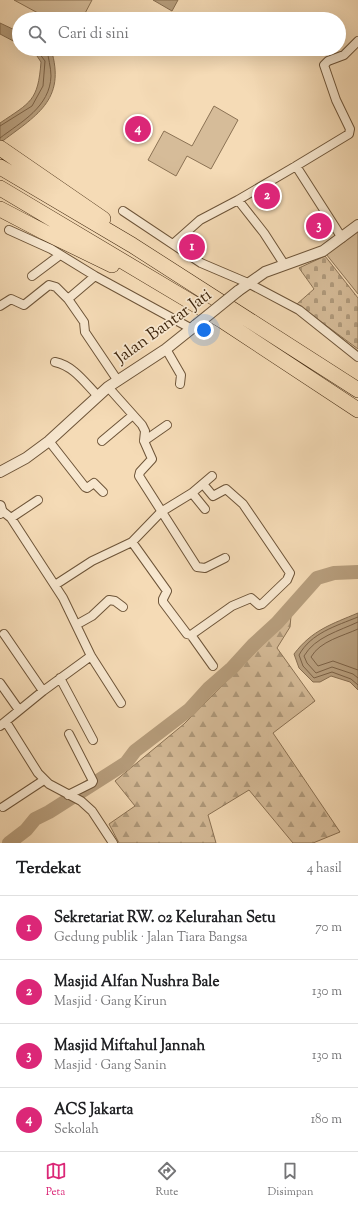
<!DOCTYPE html>
<html lang="id">
<meta charset="utf-8">
<style>
body{margin:0;font-family:"Sorts Mill Goudy",serif;background:#f2f2f2;color:#202124}
.you{position:absolute;left:204px;top:330px;width:14px;height:14px;margin:-10px;border:3px solid #fff;border-radius:50%;background:#1a73e8;box-shadow:0 0 0 6px #1a73e833}
.badge{display:grid;place-items:center;width:26px;height:26px;border-radius:50%;background:#db2777;color:#fff;font-size:13px;font-weight:700}
.pin{position:absolute;translate:-50% -50%;border:2px solid #fff;box-shadow:0 1px 4px #0006}
.list{margin:0;padding:0;list-style:none}
h2{display:flex;justify-content:space-between;align-items:center;height:52px;margin:0;padding:0 16px;font-size:17px}
h2 small{font-size:13px;font-weight:400;color:#757577}
.list li{display:grid;grid-template-columns:26px 1fr auto;gap:12px;align-items:center;box-sizing:border-box;height:64px;padding:0 16px;border-top:1px solid #e0e0e0}
.list b{display:block;font-size:15px;white-space:nowrap}
.list p{margin:0;font-size:13px;white-space:nowrap;color:#757577}
.list em{font-size:13px;font-style:normal;color:#757577}
.icon{flex:none;width:22px;height:22px;fill:none;stroke:currentColor;stroke-width:2;stroke-linecap:round;stroke-linejoin:round}
.map{position:relative;flex:none;width:358px;height:843px;overflow:hidden}
.search{position:absolute;background:#fff;box-shadow:0 4px 16px #0002;left:12px;right:12px;top:12px;height:44px;display:flex;align-items:center;gap:10px;box-sizing:border-box;padding:0 14px;border-radius:22px;color:#757577;font-size:15px}
.sheet{height:308px;background:#fff}
nav{display:flex;justify-content:space-around;align-items:center;box-sizing:border-box;height:56px;border-top:1px solid #e0e0e0;background:#fff;font-size:11px;color:#757577}
nav a{display:grid;justify-items:center;gap:2px}
nav .on{color:#db2777}
.map>svg:first-child{display:block}
.forest{fill:url(#forest-firs);stroke:#8b7254}
.cemetery{fill:url(#cemetery-stones);stroke:#8b7254}
.pitch{fill:#d6bc99;stroke:#8b7254}
.water{fill:#b79e7d;stroke:#876e51}
.lines{fill:none;stroke-linecap:round;stroke-linejoin:round}
.shore{stroke:#7c6246;stroke-width:1}
.river{stroke:#b79e7d;stroke-width:14}
.minor-casing{stroke:#6d5438;stroke-width:10}
.tertiary-casing{stroke:#6d5438;stroke-width:12}
.motorway-casing{stroke:#40270e;stroke-width:16}
.minor{stroke:#f8e8d0;stroke-width:8}
.tertiary{stroke:#f8e8d0;stroke-width:10}
.motorway{stroke:#f5dbb6;stroke-width:15}
.tertiary-bridge-casing{stroke:#6d5438;stroke-width:12;stroke-linecap:butt}
.tertiary-bridge{stroke:#f8e8d0;stroke-width:10}
.labels{text-anchor:middle;dominant-baseline:central;stroke-width:3.5;stroke-linejoin:round;paint-order:stroke}
.street-label{font-size:17px;fill:#40270e;stroke:#f8e8d0}
</style>
<div class="map">
<svg width="358" height="843" viewBox="0 0 358 843">
<defs>
<pattern id="forest-firs" width="22" height="20" patternUnits="userSpaceOnUse"><rect width="22" height="20" fill="#d6bc99"/><path d="M5 1l3.5 6h-7zM16 11l3.5 6h-7z" fill="#af997b"/></pattern>
<pattern id="cemetery-stones" width="16" height="16" patternUnits="userSpaceOnUse"><rect width="16" height="16" fill="#d6bc99"/><path d="M2 7V4a2 2 0 0 1 4 0v3zM10 15v-3a2 2 0 0 1 4 0v3z" fill="#af997b"/></pattern>
</defs>
<rect width="100%" height="100%" fill="#f5dbb6"/>
<filter id="stains"><feTurbulence type="fractalNoise" baseFrequency=".005" numOctaves="4"/><feColorMatrix values="0 0 0 0 .2 0 0 0 0 .09 0 0 0 0 .02 0 0 0 .5 -.17"/></filter>
<radialGradient id="worn" r=".72"><stop offset=".6" stop-color="#630" stop-opacity="0"/><stop offset="1" stop-color="#630" stop-opacity=".3"/></radialGradient>
<!-- forest -->
<path class="forest" d="M291,616L290,627L277,648L315,701L273,733L340,832L313,843H293L249,790L208,815L216,843H119L109,824L135,806L115,781L184,724Z"/>
<!-- cemetery -->
<path class="cemetery" d="M325,256L358,298V349L297,304L314,289L299,268Z"/>
<!-- pitch -->
<path class="pitch" d="M14,0H92L82,19H49Z
M214,106L238,120L211,169L187,156L176,176L148,160L164,131L192,146Z
M358,229V294L326,254Z"/>
<!-- water -->
<path class="water" d="M153,0H178L172,11Z
M0,23L19,32V44L0,34Z
M28,49H51C67,101 35,116 0,143V123C31,102 38,101 41,62L35,53Z
M358,613V690L350,682L331,676L320,682H313L299,668L294,654C312,630 332,624 358,613Z"/>
<g class="lines">
<!-- shore -->
<path class="shore" d="M0,126L32,106L43,86L45,61L36,49
M0,138C21,122 50,107 51,76C51,67 48,58 47,49
M358,617C336,626 311,633 299,655L303,666L314,678L332,672L351,679L358,685
M358,622C339,631 315,637 304,656L307,663L316,673L332,667L353,674L358,678
M358,629C343,636 320,641 311,657L318,666L333,661L358,670"/>
<!-- river -->
<path class="river" d="M9,843L26,830L35,819L49,812L126,763L135,751L190,709L209,688L232,668L253,645L277,623L317,578L334,573L358,572"/>
<!-- minor casing -->
<g class="minor-casing">
<path id="minor" d="M238,200L264,233L284,264
M123,211L201,263L248,283L299,310L358,357
M9,230L51,249L95,276L192,329
M342,238L296,166L349,134L350,129L336,100L324,65L328,61L344,55L358,41
M173,244L200,220L238,200L296,166
M32,276L60,255
M68,299L95,276
M0,306L11,299L24,305L49,285L56,287L68,299L84,322L85,332L118,381
M166,349L181,375L180,384
M55,362C74,366 85,383 98,396
M108,387L142,425L145,431L144,441L152,459L140,472L139,476L197,567L205,568L225,558
M49,441L85,487L87,488L94,483L103,492
M102,441L133,415
M144,441L167,425
M192,493L205,509
M1,510L11,518L63,598L91,656L121,703
M11,518L38,500
M132,542L167,591L163,599V602L187,634L191,635L232,606L251,598L259,605L262,604L287,580L290,573L243,504L226,489L213,496L203,484
M55,585L92,561L132,542L161,512L192,493L212,476
M76,625L92,616L109,600L115,601L123,607
M4,634L43,691
M191,635L213,666
M60,678L93,740
M0,683L19,710
M6,722L38,773L49,784L81,801L92,811L113,843
M0,726L43,691L91,656
M68,795L92,783L93,781L69,734
M3,807L44,780"/>
</g>
<!-- tertiary casing -->
<g class="tertiary-casing">
<path id="tertiary" d="M238,291L265,272L323,251L358,225
M0,472L26,458L49,441L108,387L166,349L196,325
M0,506L1,510L0,513"/>
</g>
<!-- motorway casing -->
<g class="motorway-casing">
<path id="motorway" d="M0,148L103,219
M0,167L132,245L358,390
M0,188L223,321L358,410
M0,209L44,232L112,265"/>
</g>
<!-- minor -->
<use href="#minor" class="minor"/>
<!-- tertiary -->
<use href="#tertiary" class="tertiary"/>
<!-- motorway -->
<use href="#motorway" class="motorway"/>
<!-- tertiary-bridge casing -->
<g class="tertiary-bridge-casing">
<path id="tertiary-bridge" d="M196,325L238,291"/>
</g>
<!-- tertiary-bridge -->
<use href="#tertiary-bridge" class="tertiary-bridge"/>
</g>
<g class="labels">
<!-- street labels -->
<g class="street-label">
<text transform="translate(164 327) rotate(-36)">Jalan Bantar Jati</text>
</g>
</g>
<rect width="100%" height="100%" filter="url(#stains)"/>
<rect width="100%" height="100%" fill="url(#worn)"/>
</svg>
<div class="you"></div>
<div class="pin badge" style="left:192px;top:247px">1</div>
<div class="pin badge" style="left:267px;top:196px">2</div>
<div class="pin badge" style="left:319px;top:226px">3</div>
<div class="pin badge" style="left:138px;top:129px">4</div>
<div class="search"><svg class="icon" aria-label="search" viewBox="0 0 24 24"><circle cx="10" cy="10" r="6"/><path d="M15 15l6 6"/></svg>Cari di sini</div>
</div>
<section class="sheet">
<h2>Terdekat<small>4 hasil</small></h2>
<ul class="list">
<li><span class="badge">1</span><div><b>Sekretariat RW. 02 Kelurahan Setu</b><p>Gedung publik · Jalan Tiara Bangsa</p></div><em>70 m</em></li>
<li><span class="badge">2</span><div><b>Masjid Alfan Nushra Bale</b><p>Masjid · Gang Kirun</p></div><em>130 m</em></li>
<li><span class="badge">3</span><div><b>Masjid Miftahul Jannah</b><p>Masjid · Gang Sanin</p></div><em>130 m</em></li>
<li><span class="badge">4</span><div><b>ACS Jakarta</b><p>Sekolah</p></div><em>180 m</em></li>
</ul>
</section>
<nav>
<a class="on"><svg class="icon" aria-label="map" viewBox="0 0 24 24"><path d="M3 6l6-2 6 2 6-2v14l-6 2-6-2-6 2zM9 4v14M15 6v14"/></svg>Peta</a>
<a><svg class="icon" aria-label="directions" viewBox="0 0 24 24"><path d="M12 3l9 9-9 9-9-9zM9 14v-3h6M13 9l2 2-2 2"/></svg>Rute</a>
<a><svg class="icon" aria-label="saved" viewBox="0 0 24 24"><path d="M7 4h10v16l-5-4-5 4z"/></svg>Disimpan</a>
</nav>
